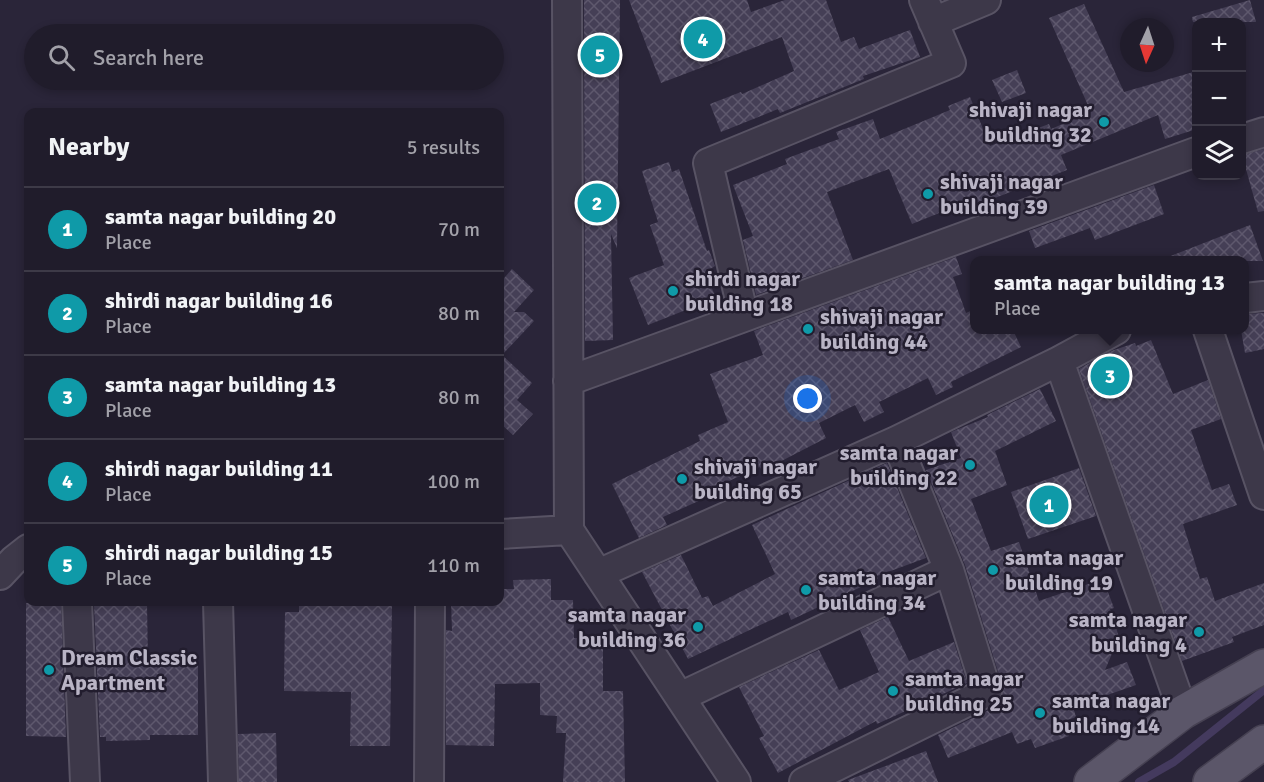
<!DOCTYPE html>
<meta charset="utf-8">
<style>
body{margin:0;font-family:Signika,sans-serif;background:#2d2937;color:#f1f3f6}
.controls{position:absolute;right:18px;top:18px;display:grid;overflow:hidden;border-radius:12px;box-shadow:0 3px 9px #0003}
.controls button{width:54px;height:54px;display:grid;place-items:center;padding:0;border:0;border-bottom:2px solid #3d3a47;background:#201c2b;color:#f1f3f6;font:30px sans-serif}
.compass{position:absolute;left:1120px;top:18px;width:54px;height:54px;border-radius:50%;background:#201c2b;box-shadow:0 3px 9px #0003;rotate:183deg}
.you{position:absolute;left:808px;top:399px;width:21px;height:21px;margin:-15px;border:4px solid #fff;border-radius:50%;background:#1a73e8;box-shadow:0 0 0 9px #1a73e833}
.badge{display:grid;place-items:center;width:39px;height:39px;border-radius:50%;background:#d93025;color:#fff;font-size:20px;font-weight:700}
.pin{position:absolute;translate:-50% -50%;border:3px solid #fff;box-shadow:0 2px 6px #0006}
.popup{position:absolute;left:970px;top:256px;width:279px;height:78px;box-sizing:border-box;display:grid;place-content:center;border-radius:12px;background:#201c2b;filter:drop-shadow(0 2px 4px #0005);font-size:20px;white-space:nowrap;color:#a2a1a9}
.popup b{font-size:22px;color:#f1f3f6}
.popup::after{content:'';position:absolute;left:50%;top:100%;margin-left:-12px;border:12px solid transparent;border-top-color:#201c2b}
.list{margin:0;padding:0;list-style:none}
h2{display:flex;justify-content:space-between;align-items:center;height:78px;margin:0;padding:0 24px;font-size:26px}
h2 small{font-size:20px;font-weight:400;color:#a2a1a9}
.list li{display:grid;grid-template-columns:39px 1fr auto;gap:18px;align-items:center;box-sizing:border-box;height:84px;padding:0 24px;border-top:2px solid #3d3a47}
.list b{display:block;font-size:22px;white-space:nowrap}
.list p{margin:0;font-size:20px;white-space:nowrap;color:#a2a1a9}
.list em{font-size:20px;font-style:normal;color:#a2a1a9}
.icon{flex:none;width:33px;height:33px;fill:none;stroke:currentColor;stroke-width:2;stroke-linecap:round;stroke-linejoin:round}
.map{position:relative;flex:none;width:1264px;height:782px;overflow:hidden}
.search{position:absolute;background:#201c2b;box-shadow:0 3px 9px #0003;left:24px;top:24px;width:480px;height:66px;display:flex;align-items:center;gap:15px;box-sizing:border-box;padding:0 21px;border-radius:33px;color:#a2a1a9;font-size:22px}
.panel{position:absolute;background:#201c2b;box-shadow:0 3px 9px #0003;left:24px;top:108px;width:480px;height:498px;border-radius:12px}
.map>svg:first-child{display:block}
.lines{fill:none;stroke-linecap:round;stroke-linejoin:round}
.stream{stroke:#443a5e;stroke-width:8}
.building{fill:url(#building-cross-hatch)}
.minor-casing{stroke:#585364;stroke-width:32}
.primary-casing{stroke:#464152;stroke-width:36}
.minor{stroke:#3d3849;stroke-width:28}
.primary{stroke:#5b5669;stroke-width:33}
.culture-dot{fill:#0f9aa8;stroke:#221d2e;stroke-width:2}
.labels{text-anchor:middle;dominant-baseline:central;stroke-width:5;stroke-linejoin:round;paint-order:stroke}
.poi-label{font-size:22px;font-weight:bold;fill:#b9b4c5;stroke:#221d2e;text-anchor:start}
</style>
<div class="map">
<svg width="1264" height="782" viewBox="0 0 1264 782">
<defs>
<pattern id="building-cross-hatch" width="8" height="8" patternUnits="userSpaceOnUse" patternTransform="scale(1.5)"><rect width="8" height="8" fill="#453f56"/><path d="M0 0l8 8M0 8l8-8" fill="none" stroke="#5e586d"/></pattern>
</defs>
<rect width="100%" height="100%" fill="#2a2539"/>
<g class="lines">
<!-- stream -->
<path class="stream" d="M1139,782L1174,762L1264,690"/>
</g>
<!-- building -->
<path class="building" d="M584,0H620L617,248L611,234L613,340L585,341Z
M629,0H747L751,12L785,0H826L841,42L854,37L859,49L910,30L920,57L863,76L864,79L780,113L778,109L721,132L710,104L741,92L742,94L794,71L782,37L661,83Z
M1250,0L1256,22H1193L1192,17Z
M1084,4L1124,92L1197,71V129L1165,139L1158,115L1061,155L1067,170L977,205L974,199L912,224L889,169L827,192L853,260L756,295L743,240L753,236L733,185L787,164L785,159L839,139L836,132L873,119L880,139L950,110L948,106L970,97L990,146L1049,124L1051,129L1091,112L1049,18Z
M1017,70L1026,93L1002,102L992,80Z
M1264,149V211L1258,212L1242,155Z
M669,162L672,172L679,169L707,251L709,250L715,266L705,272L716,298L648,325L629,278L664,265L650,225L658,222L642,171Z
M1154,185L1164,214L1095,240L1090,228L1035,248L1029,231Z
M1250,225L1263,261H1163V259Z
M956,257L962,274L953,277L966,313L975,309V330H1013L1021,347L951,382L953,387L936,395L928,378L879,402L884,412L864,422L855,405L819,423L826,438L762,471L760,467L709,490L712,495L663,517L667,525L639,538L612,484L700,441L698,435L728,422L710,374L763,355L754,331Z
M512,269L534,290L514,312H524L534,321L502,355L532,383L517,400L533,414L513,435L500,423V283Z
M1264,313V349L1245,353L1241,330H1245V314Z
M1151,340L1173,394L1208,380L1221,419L1191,430L1212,490L1229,484L1237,505L1183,524L1200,579L1207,577L1215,601L1264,583V625L1232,637L1234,642L1182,661L1079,369L1111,351L1135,343L1136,346Z
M1040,389L1056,421L995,451L1007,485L971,499L991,551L1019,542L1039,601L1103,579L1114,608L1110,609L1119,637L1105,670L1127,662L1136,685L1073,707L1076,717L1064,721L1069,736L1035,748L1031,739L1017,744L1012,732L948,758L938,735L995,707L1000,701L1003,688L965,565L926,470L961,458L951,432L988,417L987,415Z
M887,463L926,558L877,576L878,579L791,620L788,612L688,659L642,572L681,555L702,598L708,596L713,606L775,574L752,525Z
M1079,468L1096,516L1028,539L1011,492Z
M551,579V600H573L574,638H603V691H623L625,782H563L566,733H556L557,716L540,715V683L495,684L494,746L446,745V630L452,631L451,602H500V589H514L513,580Z
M299,602H392L390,746H350L351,692L284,691L285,612H299Z
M26,603H61L66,737L26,736Z
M147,603L148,665H198V735H150V740L106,741V737H100L94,605Z
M888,617L909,661L954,642L967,683L877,724L876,721L778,773L759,738L764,736L739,687L819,650L839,690L879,672L860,630Z
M276,733L277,782H239L238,734Z
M926,751L938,782H849L848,780Z"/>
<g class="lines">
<!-- minor casing -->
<g class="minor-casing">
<path id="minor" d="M567,0L569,530L736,782
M933,22L986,0
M1242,139L1264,132
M1245,298L1264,296
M744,317L1196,152
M1208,330L1264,495
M1059,361L1116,330
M568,381L744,317L708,163L951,63L924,0
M500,534L569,530
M598,574L896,441L1059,361L1183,712
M0,575L14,560L28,549
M77,602L85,782
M218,602L223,782
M680,697L949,570L896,441
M429,782L430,602
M804,782L987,692L949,570"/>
</g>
<!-- primary casing -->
<g class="primary-casing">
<path id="primary" d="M1091,782L1183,712L1264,666
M1210,782L1264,742"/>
</g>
<!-- minor -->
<use href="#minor" class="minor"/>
<!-- primary -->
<use href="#primary" class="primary"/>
</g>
<!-- markers -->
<g class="culture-dot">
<circle cx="1104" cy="122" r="6"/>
<circle cx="928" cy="194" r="6"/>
<circle cx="673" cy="291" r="6"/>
<circle cx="808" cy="329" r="6"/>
<circle cx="970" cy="465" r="6"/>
<circle cx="682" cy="479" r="6"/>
<circle cx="993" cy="570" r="6"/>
<circle cx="806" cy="590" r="6"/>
<circle cx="698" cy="627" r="6"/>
<circle cx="1199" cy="632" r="6"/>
<circle cx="49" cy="670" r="6"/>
<circle cx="893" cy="691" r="6"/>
<circle cx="1040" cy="713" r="6"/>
</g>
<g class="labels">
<!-- poi labels -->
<g class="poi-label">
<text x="1092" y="109" text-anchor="end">shivaji nagar<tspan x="1092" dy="25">building 32</tspan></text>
<text x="940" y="181">shivaji nagar<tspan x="940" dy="25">building 39</tspan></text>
<text x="685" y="278">shirdi nagar<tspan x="685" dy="25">building 18</tspan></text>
<text x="820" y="316">shivaji nagar<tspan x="820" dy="25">building 44</tspan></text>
<text x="958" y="452" text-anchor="end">samta nagar<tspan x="958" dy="25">building 22</tspan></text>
<text x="694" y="466">shivaji nagar<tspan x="694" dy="25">building 65</tspan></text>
<text x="1005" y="557">samta nagar<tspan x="1005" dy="25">building 19</tspan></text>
<text x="818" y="577">samta nagar<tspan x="818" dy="25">building 34</tspan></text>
<text x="686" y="614" text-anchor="end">samta nagar<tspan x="686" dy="25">building 36</tspan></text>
<text x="1187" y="619" text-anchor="end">samta nagar<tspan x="1187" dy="25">building 4</tspan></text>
<text x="61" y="657">Dream Classic<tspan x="61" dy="25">Apartment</tspan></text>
<text x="905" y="678">samta nagar<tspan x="905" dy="25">building 25</tspan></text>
<text x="1052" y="700">samta nagar<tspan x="1052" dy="25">building 14</tspan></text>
</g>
</g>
</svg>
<div class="controls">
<button>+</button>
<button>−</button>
<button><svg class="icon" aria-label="layers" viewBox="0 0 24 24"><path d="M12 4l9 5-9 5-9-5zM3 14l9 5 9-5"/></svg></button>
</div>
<svg class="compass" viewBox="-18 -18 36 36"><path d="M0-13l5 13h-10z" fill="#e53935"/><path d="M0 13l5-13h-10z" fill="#a2a1a9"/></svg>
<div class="you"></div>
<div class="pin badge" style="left:1049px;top:505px;background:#0f9aa8">1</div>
<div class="pin badge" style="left:597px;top:203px;background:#0f9aa8">2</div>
<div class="pin badge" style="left:1110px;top:376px;background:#0f9aa8">3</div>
<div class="popup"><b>samta nagar building 13</b>Place</div>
<div class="pin badge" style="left:703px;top:39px;background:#0f9aa8">4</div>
<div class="pin badge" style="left:600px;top:55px;background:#0f9aa8">5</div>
<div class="search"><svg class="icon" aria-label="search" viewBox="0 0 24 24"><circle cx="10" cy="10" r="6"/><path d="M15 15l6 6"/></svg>Search here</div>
<section class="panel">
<h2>Nearby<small>5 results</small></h2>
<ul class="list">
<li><span class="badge" style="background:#0f9aa8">1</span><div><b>samta nagar building 20</b><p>Place</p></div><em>70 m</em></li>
<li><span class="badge" style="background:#0f9aa8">2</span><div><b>shirdi nagar building 16</b><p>Place</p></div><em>80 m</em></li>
<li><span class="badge" style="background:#0f9aa8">3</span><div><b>samta nagar building 13</b><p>Place</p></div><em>80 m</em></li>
<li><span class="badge" style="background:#0f9aa8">4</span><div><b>shirdi nagar building 11</b><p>Place</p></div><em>100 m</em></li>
<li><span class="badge" style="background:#0f9aa8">5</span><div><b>shirdi nagar building 15</b><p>Place</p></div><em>110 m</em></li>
</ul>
</section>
</div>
